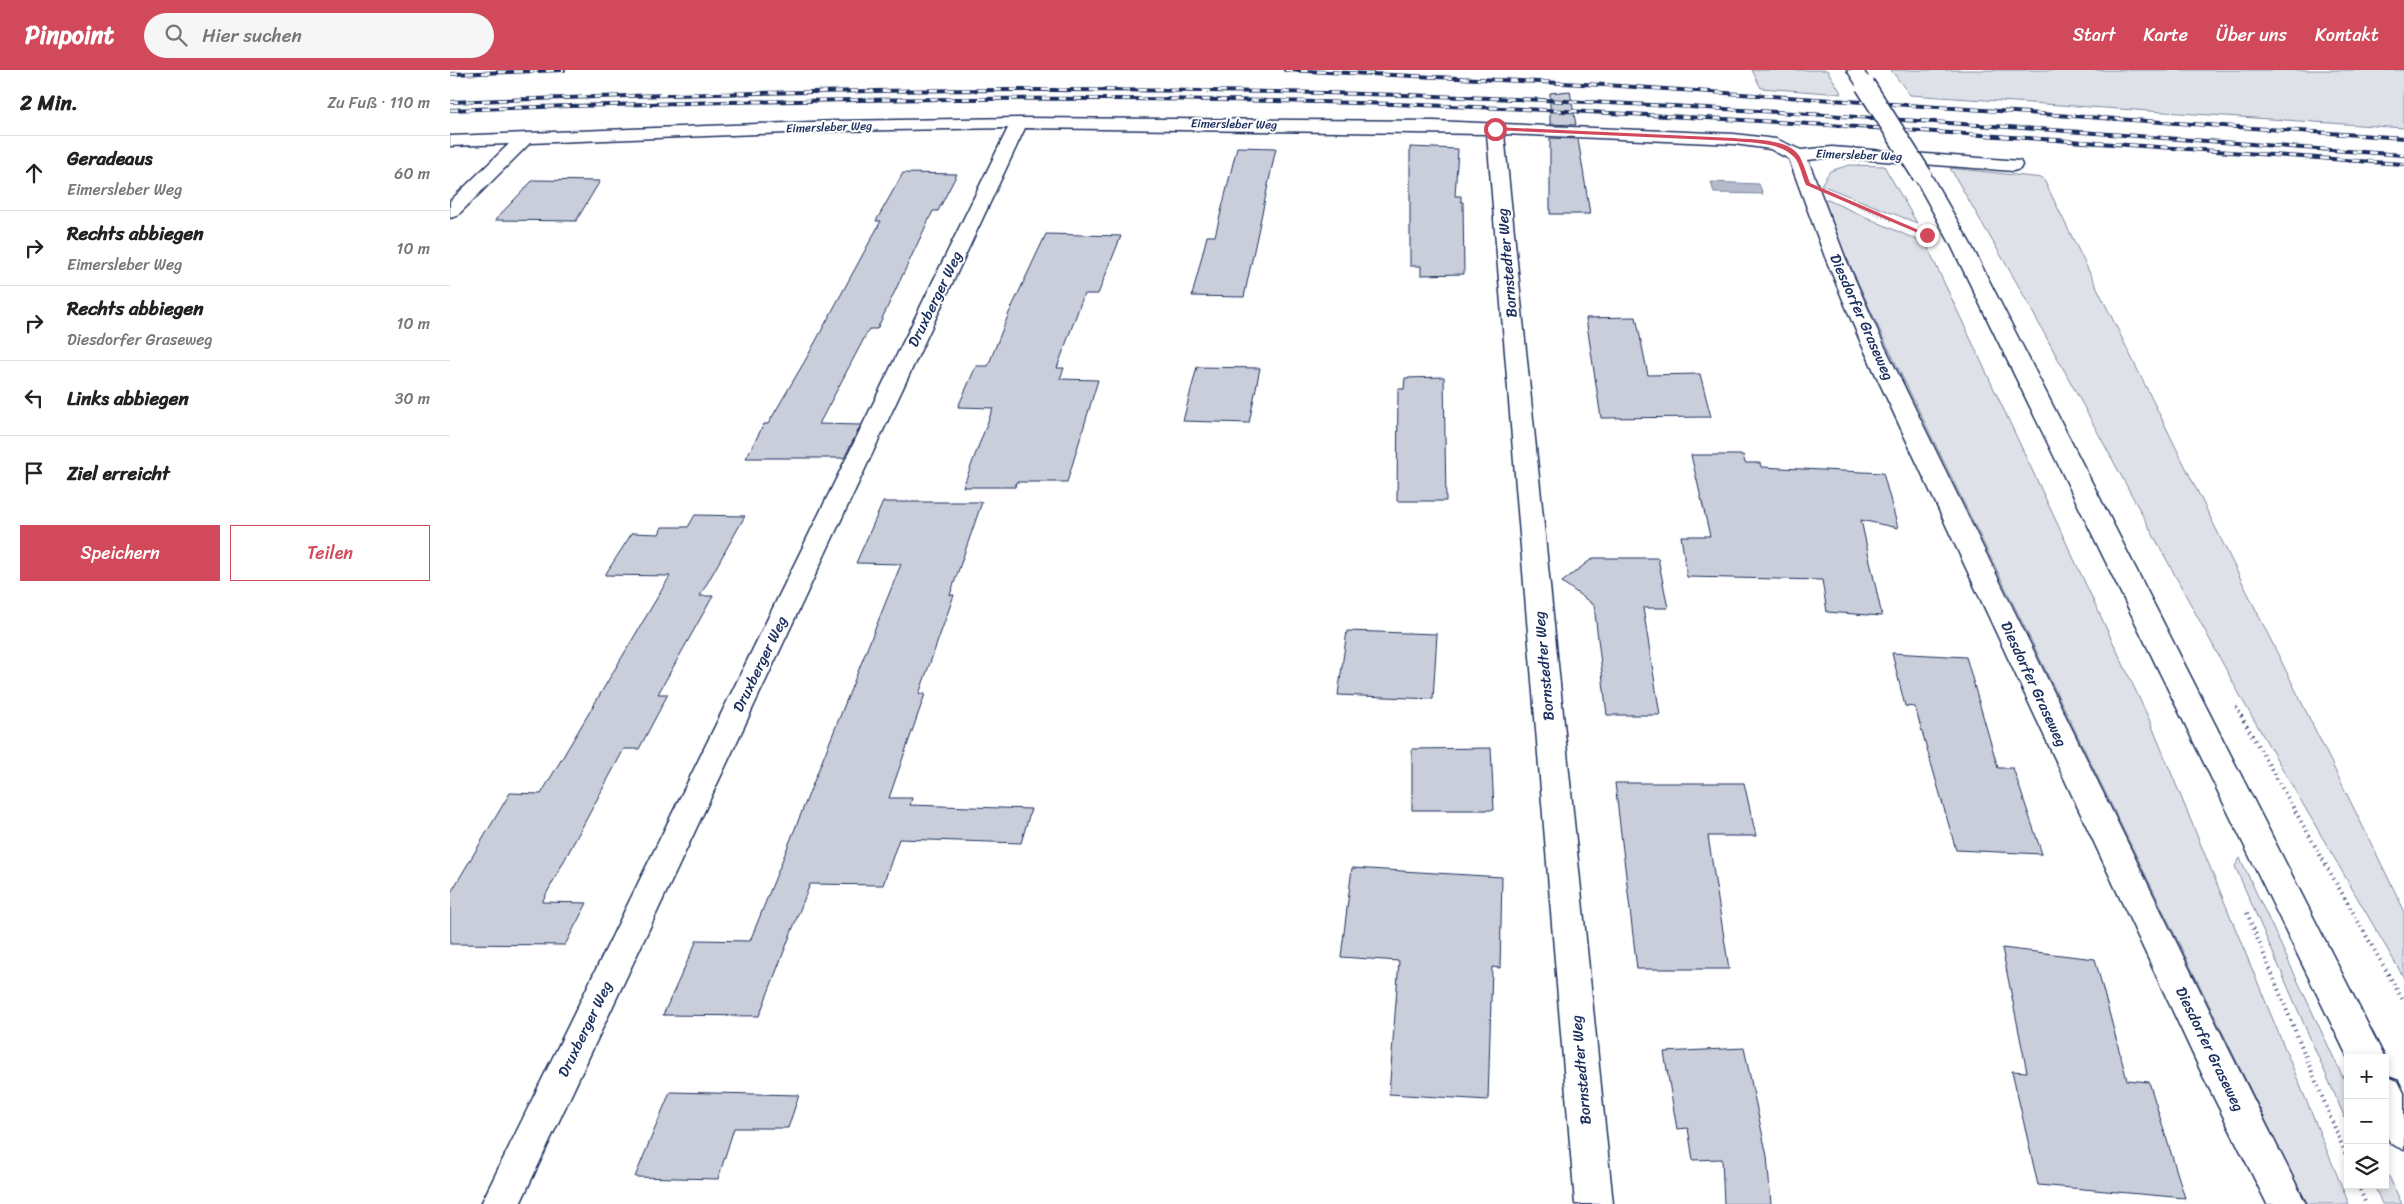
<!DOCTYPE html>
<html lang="de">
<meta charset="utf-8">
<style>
body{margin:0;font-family:Sriracha,sans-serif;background:#f6f6f6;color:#222}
.controls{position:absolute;right:15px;bottom:15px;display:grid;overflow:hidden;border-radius:0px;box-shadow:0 2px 8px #0003}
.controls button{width:45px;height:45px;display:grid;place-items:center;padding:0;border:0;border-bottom:1px solid #e0e0e0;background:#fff;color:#222;font:25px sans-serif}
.stop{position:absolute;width:15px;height:15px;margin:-11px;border:4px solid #d1495b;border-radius:50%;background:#fff}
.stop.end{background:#d1495b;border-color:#fff;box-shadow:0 1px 5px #0008}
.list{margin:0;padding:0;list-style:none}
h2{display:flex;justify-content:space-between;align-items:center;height:65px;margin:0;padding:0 20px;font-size:21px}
h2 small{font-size:16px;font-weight:400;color:#767676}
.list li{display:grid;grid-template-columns:32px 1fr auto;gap:15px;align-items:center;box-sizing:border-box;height:75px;padding:0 20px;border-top:1px solid #e0e0e0}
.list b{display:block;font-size:19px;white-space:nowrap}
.list p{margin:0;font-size:16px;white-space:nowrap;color:#767676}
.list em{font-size:16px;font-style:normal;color:#767676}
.actions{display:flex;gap:10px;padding:15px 20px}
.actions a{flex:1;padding:11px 0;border:1px solid #d1495b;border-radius:0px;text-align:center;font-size:18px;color:#d1495b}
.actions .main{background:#d1495b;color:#fff}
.icon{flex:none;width:28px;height:28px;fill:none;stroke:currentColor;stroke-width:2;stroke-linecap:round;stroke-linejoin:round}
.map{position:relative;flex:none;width:1954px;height:1134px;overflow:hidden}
header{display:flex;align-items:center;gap:30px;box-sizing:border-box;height:70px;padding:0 25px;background:#d1495b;color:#fff}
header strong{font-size:24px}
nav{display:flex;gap:28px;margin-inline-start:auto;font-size:18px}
.search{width:350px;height:45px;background:#f6f6f6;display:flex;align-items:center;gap:12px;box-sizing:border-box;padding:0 18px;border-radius:28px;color:#767676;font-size:19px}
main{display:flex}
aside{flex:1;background:#fff}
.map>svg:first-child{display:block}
.green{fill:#dee1e7;stroke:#7c88a2}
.water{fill:#b5bbca;stroke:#77839f}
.building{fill:#caceda;stroke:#1b2f5e}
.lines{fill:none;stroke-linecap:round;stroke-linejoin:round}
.street-casing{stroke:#1b2f5e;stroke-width:3}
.secondary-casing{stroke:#1b2f5e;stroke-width:3}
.path-far2{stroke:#1b2f5e;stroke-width:2;stroke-dasharray:0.5 2.5;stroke-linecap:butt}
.path-far1{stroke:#1b2f5e;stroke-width:3;stroke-dasharray:1 4;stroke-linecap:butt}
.path{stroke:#1b2f5e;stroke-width:4;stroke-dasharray:1 4.5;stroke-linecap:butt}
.street{fill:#fff;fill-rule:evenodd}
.secondary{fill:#fff;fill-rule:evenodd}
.rail-casing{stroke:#1b2f5e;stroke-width:4}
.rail{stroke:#fff;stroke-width:2.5;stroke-dasharray:8;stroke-linecap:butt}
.secondary-bridge-casing{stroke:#1b2f5e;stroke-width:22;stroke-linecap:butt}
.secondary-bridge{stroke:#fff;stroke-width:19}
.route{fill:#d1495b}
.labels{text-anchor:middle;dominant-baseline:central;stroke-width:4;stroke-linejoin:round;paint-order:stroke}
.far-street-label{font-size:12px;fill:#1b2f5e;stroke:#fff}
.street-label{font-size:15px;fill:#1b2f5e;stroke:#fff}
</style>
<header>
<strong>Pinpoint</strong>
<div class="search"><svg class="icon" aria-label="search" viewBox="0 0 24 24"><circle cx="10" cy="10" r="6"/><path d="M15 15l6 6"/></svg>Hier suchen</div>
<nav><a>Start</a><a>Karte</a><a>Über uns</a><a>Kontakt</a></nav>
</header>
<main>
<aside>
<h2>2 Min.<small>Zu Fuß · 110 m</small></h2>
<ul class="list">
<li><svg class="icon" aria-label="ahead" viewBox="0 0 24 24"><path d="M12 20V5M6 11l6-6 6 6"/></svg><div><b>Geradeaus</b><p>Eimersleber Weg</p></div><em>60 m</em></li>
<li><svg class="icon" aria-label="right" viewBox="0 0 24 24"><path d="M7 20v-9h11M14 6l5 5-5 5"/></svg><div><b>Rechts abbiegen</b><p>Eimersleber Weg</p></div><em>10 m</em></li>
<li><svg class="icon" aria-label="right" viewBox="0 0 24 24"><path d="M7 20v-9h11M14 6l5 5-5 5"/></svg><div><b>Rechts abbiegen</b><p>Diesdorfer Graseweg</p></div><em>10 m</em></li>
<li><svg class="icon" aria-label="left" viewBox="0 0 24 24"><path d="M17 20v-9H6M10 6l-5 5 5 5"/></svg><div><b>Links abbiegen</b></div><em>30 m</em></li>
<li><svg class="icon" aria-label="arrive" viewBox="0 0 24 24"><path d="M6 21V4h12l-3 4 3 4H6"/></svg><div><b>Ziel erreicht</b></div></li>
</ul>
<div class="actions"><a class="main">Speichern</a><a>Teilen</a></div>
</aside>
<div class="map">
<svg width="1954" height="1134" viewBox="0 0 1954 1134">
<rect width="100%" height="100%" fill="#fff"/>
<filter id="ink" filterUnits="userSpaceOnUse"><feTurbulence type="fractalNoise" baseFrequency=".02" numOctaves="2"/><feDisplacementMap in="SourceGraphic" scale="10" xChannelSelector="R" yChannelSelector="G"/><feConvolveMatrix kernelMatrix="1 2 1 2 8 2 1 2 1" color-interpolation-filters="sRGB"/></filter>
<g filter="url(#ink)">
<!-- green -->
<path class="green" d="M1302,0H1377L1392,24L1311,18Z
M1441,0H1954V58L1460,25Z
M1399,95L1434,96L1467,153L1371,115L1380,101Z
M1500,98L1593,108L1954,840V908L1793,631L1568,215Z
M1370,130H1378L1476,174L1699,649L1899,1134H1858L1848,1117L1432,265Z
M1790,788L1898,1018V1055L1785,796Z
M1935,1098L1952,1134H1932L1924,1115H1935Z"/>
<!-- water -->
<path class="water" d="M1261,112L1309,114L1313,124L1264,123Z"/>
<!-- building -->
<path class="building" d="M1120,21L1126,55L1100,54V23Z
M1100,68L1128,69L1140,144H1100Z
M787,77L826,78L794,227L742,226L757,166H765Z
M960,77L1008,79L1005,126H1011V132H1013L1014,204L971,205V196H960Z
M453,103L507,104L488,141H483L427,259H419L369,354L411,355L394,388H296L314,354H318L356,289L431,151H426Z
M83,110L150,111L126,151L45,150Z
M596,164L671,166L648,224H634L607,298H614L610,309L648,310L617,412H566L565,417H513L543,338L508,337L526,296H538L559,243Z
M1186,247L1198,305L1250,304L1261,347L1151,348L1136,248Z
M747,297L810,298L799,353L733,351Z
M994,307L996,431H947L948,319H954L955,308Z
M1241,385H1293L1295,393H1310L1311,397L1433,403L1448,458L1411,450L1432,546L1377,542L1372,510L1237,507L1231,466H1260Z
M433,432H532L500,525H504L469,624H475L439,728H462L460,735L581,739L571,773L449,769L433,815L360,814L309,946L213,945L247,870L300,871L451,494L406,493Z
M245,445L295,446L250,526H263L208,624H218L189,679H174L92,832L137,833L115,875L0,874V824L60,723L91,724L220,506L155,505L182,463L209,464L212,457H238Z
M1143,488H1208L1218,538H1193L1210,645H1157L1144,535L1112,512Z
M897,561L987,564L983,629L888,625Z
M1442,583L1516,587L1548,698H1563L1592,784L1506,780L1465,637L1455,636Z
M1041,678L1044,740H962V679Z
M1165,713H1294L1306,766H1258L1279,899H1187Z
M902,798L1052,807L1050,898L1042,897L1038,1030L939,1024L949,891L891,887Z
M1552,878L1645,889L1677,1010L1699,1012L1735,1128L1588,1115L1562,1001L1577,1002Z
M1294,978L1317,1086L1321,1134H1274L1272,1089L1243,1090L1238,1058L1227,1059L1214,982Z
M220,1022L349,1025L338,1058H284L268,1109L185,1107Z"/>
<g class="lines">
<!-- street casing -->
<g class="street-casing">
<path id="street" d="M569,48L984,51L1284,64L1326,69L1351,80L1382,77L1570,91L1572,95L1570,99L1563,101L1382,87L1358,90L1395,187L1433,273L1779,980L1856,1134H1817L1753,1006L1411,273L1375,187L1339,89L1320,79L1284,74L1054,64L1163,1134H1125L1037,64L575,58L70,1134H31L558,58L387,61L80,73L7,146L0,148V131L59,74L0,76V66L387,51Z"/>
</g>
<!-- secondary casing -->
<g class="secondary-casing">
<path id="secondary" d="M1397,0H1413L1423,15L1421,19H1409Z
M1472,99L1479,101L1481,105L1520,173L1935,988H1898L1500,173L1463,105L1465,101Z
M1935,1006L1948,1011L1954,1023V1080L1941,1074L1935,1063Z"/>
</g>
<!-- path-far2 -->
<path class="path-far2" d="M1399,132L1465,160"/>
<!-- path-far1 -->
<path class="path-far1" d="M1786,637L1792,647"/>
<!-- path -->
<path class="path" d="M1791,646L1954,932
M1797,843L1898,1090
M1908,1115L1916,1134"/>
<!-- street -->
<use href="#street" class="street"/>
<!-- secondary -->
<use href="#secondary" class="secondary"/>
<!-- rail casing -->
<g class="rail-casing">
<path id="rail" d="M835,0L1155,15L1954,68
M0,4L114,0
M0,32C337,19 675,15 1012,27C1327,38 1640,63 1954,85
M0,40C314,29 629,24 943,34C1281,45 1617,71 1954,94"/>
</g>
<!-- rail -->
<use href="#rail" class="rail"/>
<!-- secondary-bridge casing -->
<g class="secondary-bridge-casing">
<path id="secondary-bridge" d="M1415,15L1472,105"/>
</g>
<!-- secondary-bridge -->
<use href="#secondary-bridge" class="secondary-bridge"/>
</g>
</g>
<!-- route -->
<path class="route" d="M1045,57L1284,68C1303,70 1339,68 1350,87C1354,95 1357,105 1360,113L1480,165L1475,166L1356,115C1352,107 1350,93 1344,87C1330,72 1302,73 1284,71L1043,60Z"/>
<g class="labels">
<!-- far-street labels -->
<g class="far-street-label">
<text transform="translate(784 54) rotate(1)">Eimersleber Weg</text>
<text transform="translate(379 57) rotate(-2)">Eimersleber Weg</text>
<text transform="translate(1409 85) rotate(2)">Eimersleber Weg</text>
</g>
<!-- street labels -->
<g class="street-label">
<text transform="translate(1057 193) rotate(-95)">Bornstedter Weg</text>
<text transform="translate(485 229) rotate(-64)">Druxberger Weg</text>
<text transform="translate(1412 247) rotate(66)">Diesdorfer Graseweg</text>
<text transform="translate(310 594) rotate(-64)">Druxberger Weg</text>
<text transform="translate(1094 596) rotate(-95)">Bornstedter Weg</text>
<text transform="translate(1584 614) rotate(65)">Diesdorfer Graseweg</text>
<text transform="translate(135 959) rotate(-64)">Druxberger Weg</text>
<text transform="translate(1760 979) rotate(64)">Diesdorfer Graseweg</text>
<text transform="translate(1131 1000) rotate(-95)">Bornstedter Weg</text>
</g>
</g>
</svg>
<div class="controls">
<button>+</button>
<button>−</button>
<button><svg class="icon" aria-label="layers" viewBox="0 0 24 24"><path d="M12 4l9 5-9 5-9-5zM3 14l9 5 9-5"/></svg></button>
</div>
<div class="stop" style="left:1045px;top:59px"></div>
<div class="stop end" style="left:1477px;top:165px"></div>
</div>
</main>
